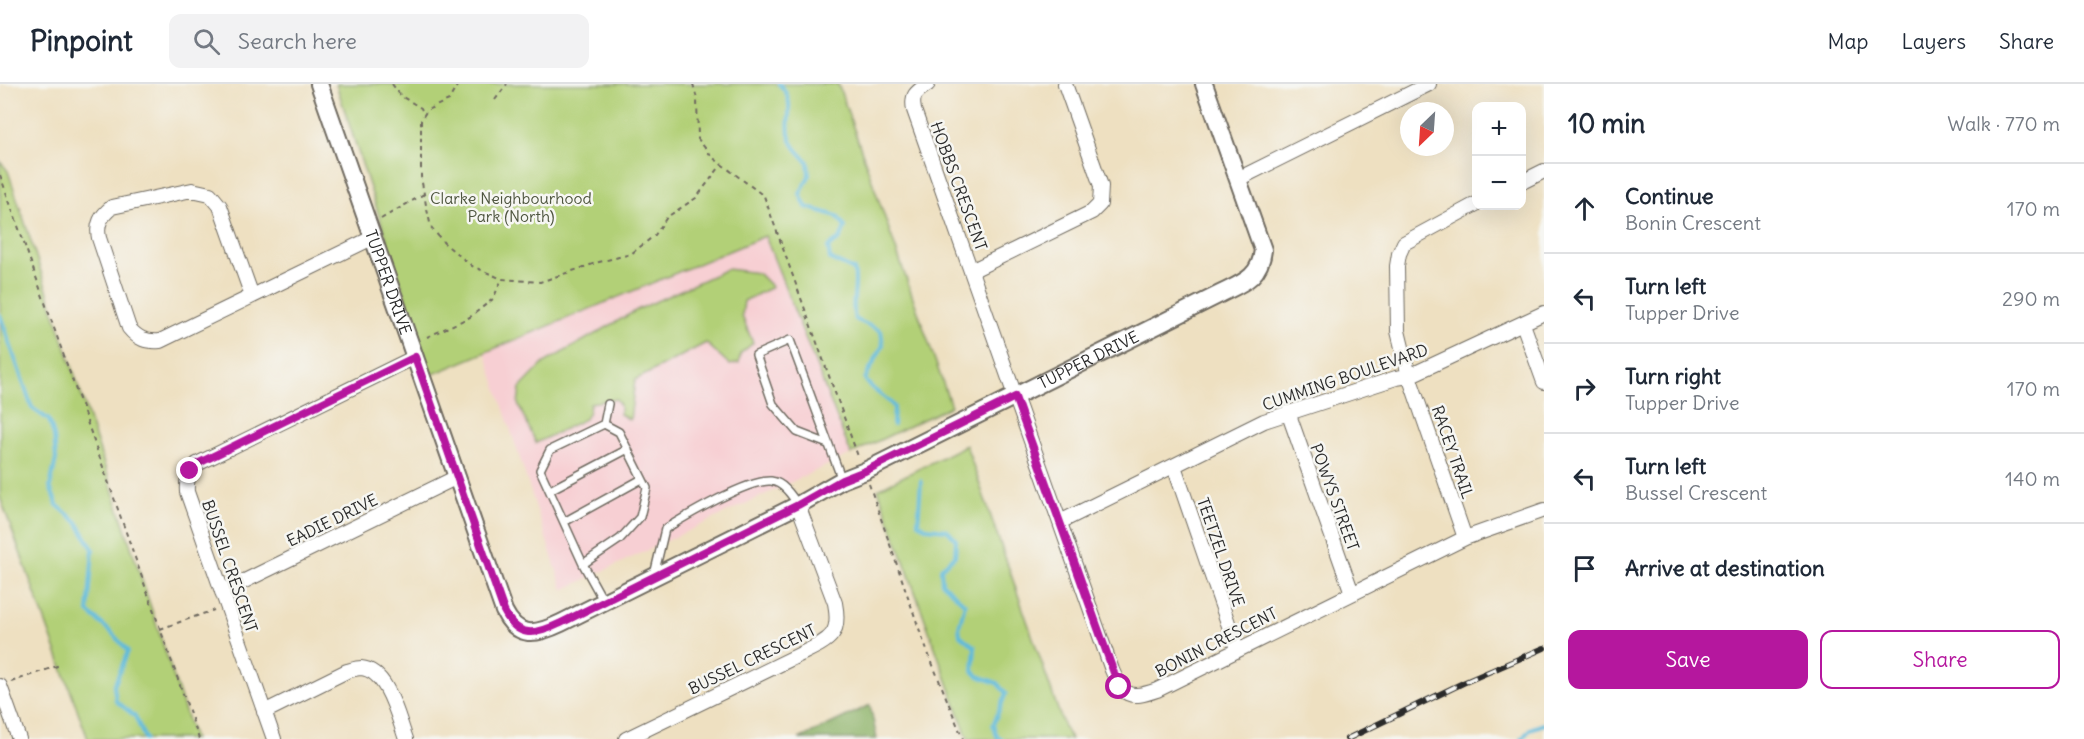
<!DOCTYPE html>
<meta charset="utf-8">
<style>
body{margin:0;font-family:Delius,sans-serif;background:#f2f2f3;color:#1f2937}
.controls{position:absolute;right:18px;top:18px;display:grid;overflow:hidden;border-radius:12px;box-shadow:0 6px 24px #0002}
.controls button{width:54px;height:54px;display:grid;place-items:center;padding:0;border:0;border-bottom:2px solid #e0e1e3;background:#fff;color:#1f2937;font:30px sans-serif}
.compass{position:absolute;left:1400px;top:18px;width:54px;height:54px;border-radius:50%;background:#fff;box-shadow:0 6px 24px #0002;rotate:205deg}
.stop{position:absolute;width:18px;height:18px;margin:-14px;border:4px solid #b5179e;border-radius:50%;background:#fff}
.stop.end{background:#b5179e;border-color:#fff;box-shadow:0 2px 6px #0008}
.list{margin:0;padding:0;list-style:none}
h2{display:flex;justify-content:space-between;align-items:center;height:78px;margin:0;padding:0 24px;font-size:26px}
h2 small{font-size:20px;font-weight:400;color:#747a83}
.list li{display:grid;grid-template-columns:39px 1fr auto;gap:18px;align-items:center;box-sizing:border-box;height:90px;padding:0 24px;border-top:2px solid #e0e1e3}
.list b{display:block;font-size:22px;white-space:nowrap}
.list p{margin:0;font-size:20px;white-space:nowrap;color:#747a83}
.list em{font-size:20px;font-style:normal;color:#747a83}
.actions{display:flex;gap:12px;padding:18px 24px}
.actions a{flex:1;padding:14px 0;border:2px solid #b5179e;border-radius:12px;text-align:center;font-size:21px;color:#b5179e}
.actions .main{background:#b5179e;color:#fff}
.icon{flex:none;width:33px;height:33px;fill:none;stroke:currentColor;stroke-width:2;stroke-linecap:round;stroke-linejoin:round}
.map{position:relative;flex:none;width:1544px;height:655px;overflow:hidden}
header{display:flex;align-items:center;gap:36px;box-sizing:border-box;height:84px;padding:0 30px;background:#fff;border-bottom:2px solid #e0e1e3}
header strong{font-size:28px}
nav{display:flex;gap:33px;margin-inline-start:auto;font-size:21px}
.search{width:420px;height:54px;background:#f2f2f3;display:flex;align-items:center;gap:15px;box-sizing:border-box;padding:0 21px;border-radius:12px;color:#747a83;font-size:22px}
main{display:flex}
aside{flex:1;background:#fff}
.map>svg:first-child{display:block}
.built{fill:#f7cfd3}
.green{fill:#b2d077;stroke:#6e7e51;stroke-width:1.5}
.forest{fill:#8db268;stroke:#5c6e4a;stroke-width:1.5}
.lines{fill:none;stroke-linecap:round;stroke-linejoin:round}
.stream{stroke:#5dbadb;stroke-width:4}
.service-casing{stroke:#6f6a60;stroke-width:10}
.minor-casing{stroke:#6f6a60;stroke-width:16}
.tertiary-casing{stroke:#6f6a60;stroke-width:20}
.path{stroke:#6f6a60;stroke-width:2;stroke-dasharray:4.5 4.5;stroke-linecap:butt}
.service{stroke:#fff;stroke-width:7}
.minor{stroke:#fff;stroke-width:14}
.tertiary{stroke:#fff;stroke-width:16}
.rail-casing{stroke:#2b2b2b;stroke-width:6}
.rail{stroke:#f6f6f2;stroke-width:4;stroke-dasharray:11;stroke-linecap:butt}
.route{stroke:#b5179e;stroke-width:8}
.labels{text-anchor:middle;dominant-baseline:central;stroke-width:5;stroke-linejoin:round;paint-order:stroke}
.street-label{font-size:16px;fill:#2b2b2b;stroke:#f6f6f2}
.park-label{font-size:16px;fill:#4d543e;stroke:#f6f6f2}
</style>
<header>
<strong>Pinpoint</strong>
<div class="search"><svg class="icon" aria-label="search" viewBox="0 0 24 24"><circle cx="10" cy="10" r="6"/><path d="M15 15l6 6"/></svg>Search here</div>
<nav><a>Map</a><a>Layers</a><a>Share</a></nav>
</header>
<main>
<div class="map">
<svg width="1544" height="655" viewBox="0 0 1544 655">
<rect width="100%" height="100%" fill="#f6f6f2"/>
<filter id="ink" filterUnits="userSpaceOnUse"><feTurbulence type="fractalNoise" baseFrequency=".0167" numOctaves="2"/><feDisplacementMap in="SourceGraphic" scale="12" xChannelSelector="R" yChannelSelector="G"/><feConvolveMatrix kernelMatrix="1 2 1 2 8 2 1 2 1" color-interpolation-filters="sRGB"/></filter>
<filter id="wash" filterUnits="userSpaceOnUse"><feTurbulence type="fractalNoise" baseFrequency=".008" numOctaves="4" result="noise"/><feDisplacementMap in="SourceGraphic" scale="24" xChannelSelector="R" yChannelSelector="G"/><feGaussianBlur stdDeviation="1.35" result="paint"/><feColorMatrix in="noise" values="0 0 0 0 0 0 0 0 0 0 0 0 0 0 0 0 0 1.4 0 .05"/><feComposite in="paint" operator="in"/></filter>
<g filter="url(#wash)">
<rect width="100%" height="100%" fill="#eee0c1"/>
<!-- built -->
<path class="built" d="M765,152L851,370L563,506L485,268Z"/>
<!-- green -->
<path class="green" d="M336,0H838L951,322L851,370L765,152L431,291Z
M0,77L8,87L194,655H88L0,413Z
M727,185L758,189L772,203L744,217L742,232L753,259L740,270L739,279L730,281L706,259L635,296L630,336L620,330V321L616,315L590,319L589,327L585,335L536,359L518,320L520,304L544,279L637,226Z
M966,361L1064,643L1071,655H968L878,405Z"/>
<!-- forest -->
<path class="forest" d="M870,621L877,655H799Z"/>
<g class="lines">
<!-- stream -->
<path class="stream" d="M779,0C796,17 786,30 789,50C791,62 801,70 808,78L809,92L800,110L806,123L837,132L845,143L840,155L828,163L830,175L854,186C858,204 850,219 855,235L881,247L883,261L865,295C872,308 885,311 894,323L893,341
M0,231L32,324L49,336L54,352L56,375L50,403L57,421L77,438L93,465L88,528L112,549L128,567L114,602L116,617L135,632L145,655
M921,397L918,439L927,444L947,446L956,456L955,472L941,484L942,499L965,520L959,543L960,551L975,563L973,587L978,592L997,599L1006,609L993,641L997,652L1002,655
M1522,655L1530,645L1544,640"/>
</g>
</g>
<g filter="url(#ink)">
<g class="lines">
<!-- service casing -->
<g class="service-casing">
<path id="service" d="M828,360L797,348L773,320L756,271L790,256L842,396
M550,406L628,365
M564,438L642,395
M583,480L620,455L640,433L647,404L619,348L604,340
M654,491L665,445C686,432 748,395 771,397C783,398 792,412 798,421
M604,518L583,480L540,386L550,366L604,340L608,320"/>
</g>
<!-- minor casing -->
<g class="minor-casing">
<path id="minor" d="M928,0C916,8 911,11 914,26L1112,586C1123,612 1129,616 1157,606L1465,454L1544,426
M1238,95L1429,0
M1522,98L1544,87
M971,187L1092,128L1100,120L1101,102L1065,0
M252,212L220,122L210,110L192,106L112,123C101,132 96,140 99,154L129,244C138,255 146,258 160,257L372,154
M1523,240L1544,298
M1288,328L1352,509
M1174,382L1237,565
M1060,438L1264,337L1396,294L1409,292L1544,229
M1465,454L1409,292L1398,247L1397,182L1399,170L1404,159L1476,120
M222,508L457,393
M0,602L19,655
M264,628L347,587C351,586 357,584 361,584C388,586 398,634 406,655
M274,655L187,408C186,396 189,389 197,380L415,273
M626,655L805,568C831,555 841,550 835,519L798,421"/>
</g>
<!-- tertiary casing -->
<g class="tertiary-casing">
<g id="tertiary">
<path id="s1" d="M319,0L504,527C518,555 536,551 561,539L798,421L842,396L865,387L1220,210C1242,199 1260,194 1263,166L1204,0"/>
</g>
</g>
<!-- path -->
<path class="path" d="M392,0L401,12L421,24L423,29
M458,0L449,16L427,26L421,36V93L426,121L431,143L444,159L472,182L502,195L540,198L599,178L631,170L655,151L667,133L696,114L722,80
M693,0L697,15L698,55L712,73L764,112L859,375
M495,16L507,0
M0,91L199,655
M381,135L424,110
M427,253L470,233L493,215L502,195
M869,400L924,559L963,655
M160,545L214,526
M11,598L60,581"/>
<!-- service -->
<use href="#service" class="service"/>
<!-- minor -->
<use href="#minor" class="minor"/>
<!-- tertiary -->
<use href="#tertiary" class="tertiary"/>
<!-- rail casing -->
<g class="rail-casing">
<path id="rail" d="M1347,655L1463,599L1544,564"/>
</g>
<!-- rail -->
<use href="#rail" class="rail"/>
</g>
</g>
<g class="lines" filter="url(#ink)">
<!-- route -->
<path class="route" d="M190,387L197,380L415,273L504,527C518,555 536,551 561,539L798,421L842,396L865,387L1015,313L1119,603"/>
</g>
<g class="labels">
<!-- street labels -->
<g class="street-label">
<text transform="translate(959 102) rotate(70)">HOBBS CRESCENT</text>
<text stroke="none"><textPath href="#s1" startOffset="210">TUPPER DRIVE</textPath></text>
<text stroke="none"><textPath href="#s1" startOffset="1216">TUPPER DRIVE</textPath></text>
<text transform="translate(1345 293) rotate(-19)">CUMMING BOULEVARD</text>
<text transform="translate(1453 368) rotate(71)">RACEY TRAIL</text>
<text transform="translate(1335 413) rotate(70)">POWYS STREET</text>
<text transform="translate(332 436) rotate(-26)">EADIE DRIVE</text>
<text transform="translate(1221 468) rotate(71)">TEETZEL DRIVE</text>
<text transform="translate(230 482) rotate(71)">BUSSEL CRESCENT</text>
<text transform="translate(1216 558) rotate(-27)">BONIN CRESCENT</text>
<text transform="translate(752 575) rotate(-26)">BUSSEL CRESCENT</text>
</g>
<!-- park labels -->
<g class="park-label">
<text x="511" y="114">Clarke Neighbourhood<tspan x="511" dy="18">Park (North)</tspan></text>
</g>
</g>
</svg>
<div class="controls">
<button>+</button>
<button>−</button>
</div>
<svg class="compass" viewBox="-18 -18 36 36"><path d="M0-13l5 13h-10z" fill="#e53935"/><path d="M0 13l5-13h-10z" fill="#747a83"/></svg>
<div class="stop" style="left:1119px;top:603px"></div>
<div class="stop end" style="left:190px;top:387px"></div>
</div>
<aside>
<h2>10 min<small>Walk · 770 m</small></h2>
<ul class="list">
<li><svg class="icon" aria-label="ahead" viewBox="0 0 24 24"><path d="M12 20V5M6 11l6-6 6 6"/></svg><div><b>Continue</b><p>Bonin Crescent</p></div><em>170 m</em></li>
<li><svg class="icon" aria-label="left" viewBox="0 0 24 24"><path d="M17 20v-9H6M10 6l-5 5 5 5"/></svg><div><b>Turn left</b><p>Tupper Drive</p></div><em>290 m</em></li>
<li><svg class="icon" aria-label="right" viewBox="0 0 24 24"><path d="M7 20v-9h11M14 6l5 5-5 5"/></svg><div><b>Turn right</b><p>Tupper Drive</p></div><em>170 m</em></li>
<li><svg class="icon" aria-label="left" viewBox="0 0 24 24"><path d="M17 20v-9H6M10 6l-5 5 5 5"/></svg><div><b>Turn left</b><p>Bussel Crescent</p></div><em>140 m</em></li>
<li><svg class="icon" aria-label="arrive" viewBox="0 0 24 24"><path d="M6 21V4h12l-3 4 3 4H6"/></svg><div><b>Arrive at destination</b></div></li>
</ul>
<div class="actions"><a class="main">Save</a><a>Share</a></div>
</aside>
</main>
